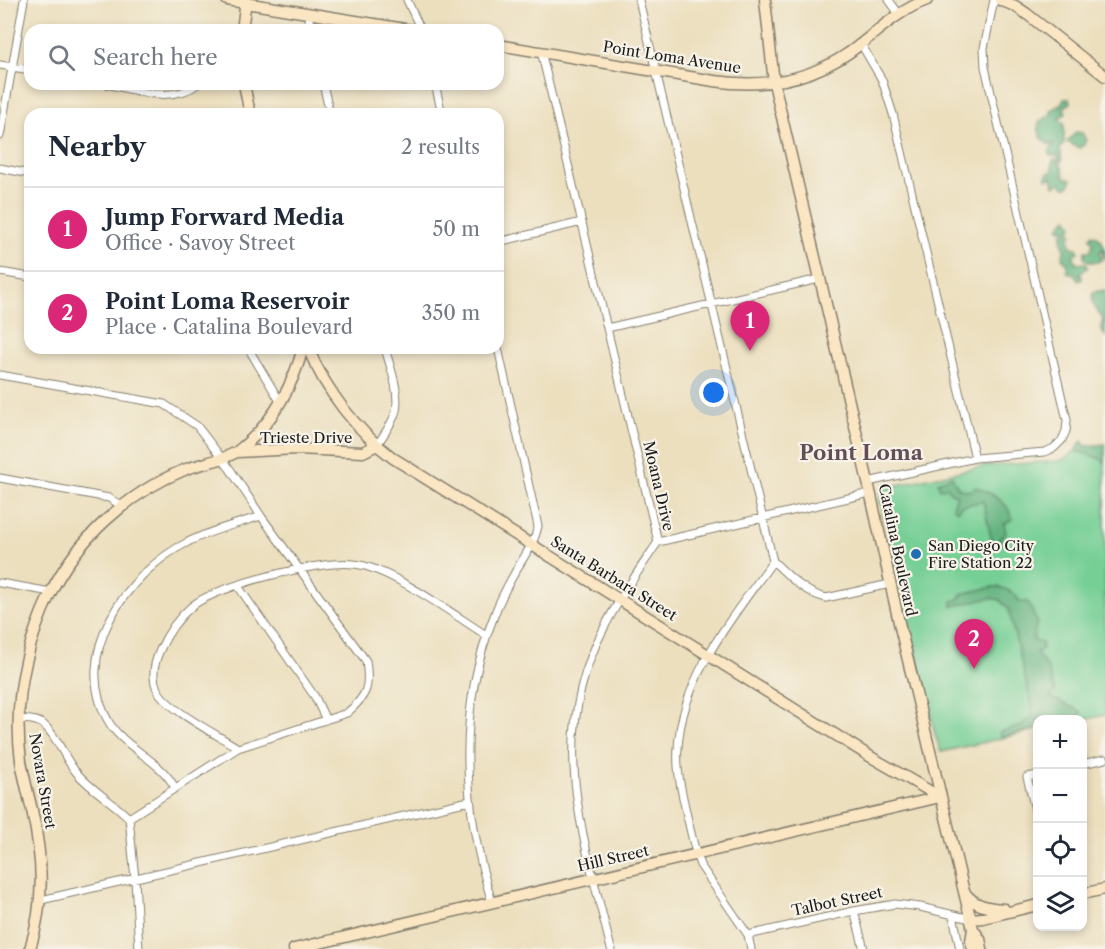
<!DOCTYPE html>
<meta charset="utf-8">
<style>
body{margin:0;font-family:"Libre Caslon Text",serif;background:#f6f6f7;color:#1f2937}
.controls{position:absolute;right:18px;bottom:18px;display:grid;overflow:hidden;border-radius:12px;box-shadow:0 3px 9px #0003}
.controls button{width:54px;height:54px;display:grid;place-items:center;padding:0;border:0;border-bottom:2px solid #e0e1e3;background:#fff;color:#1f2937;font:30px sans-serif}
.you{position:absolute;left:714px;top:393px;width:21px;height:21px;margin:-15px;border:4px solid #fff;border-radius:50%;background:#1a73e8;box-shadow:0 0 0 9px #1a73e833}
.badge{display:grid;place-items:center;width:39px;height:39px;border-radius:50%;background:#db2777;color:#fff;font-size:20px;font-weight:700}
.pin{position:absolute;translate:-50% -50px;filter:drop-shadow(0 2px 3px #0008)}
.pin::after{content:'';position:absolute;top:32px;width:21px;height:18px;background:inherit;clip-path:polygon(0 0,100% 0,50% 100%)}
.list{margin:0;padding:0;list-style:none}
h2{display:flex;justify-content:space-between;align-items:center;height:78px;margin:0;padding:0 24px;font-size:26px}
h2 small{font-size:20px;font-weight:400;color:#747a83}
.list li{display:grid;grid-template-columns:39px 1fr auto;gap:18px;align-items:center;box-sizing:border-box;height:84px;padding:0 24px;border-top:2px solid #e0e1e3}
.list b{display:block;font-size:22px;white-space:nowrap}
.list p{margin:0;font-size:20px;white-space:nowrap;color:#747a83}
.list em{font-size:20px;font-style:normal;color:#747a83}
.icon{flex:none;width:33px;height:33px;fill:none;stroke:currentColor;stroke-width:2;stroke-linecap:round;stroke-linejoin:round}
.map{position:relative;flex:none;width:1105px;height:949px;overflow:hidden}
.search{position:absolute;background:#fff;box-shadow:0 3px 9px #0003;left:24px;top:24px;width:480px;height:66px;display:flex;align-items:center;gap:15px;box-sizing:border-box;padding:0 21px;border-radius:18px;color:#747a83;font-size:22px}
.panel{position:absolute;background:#fff;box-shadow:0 3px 9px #0003;left:24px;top:108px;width:480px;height:246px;border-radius:18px}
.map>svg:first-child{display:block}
.green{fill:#76cf95;stroke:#497658;stroke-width:1.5}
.forest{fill:#60b27e;stroke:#3e674d;stroke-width:1.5}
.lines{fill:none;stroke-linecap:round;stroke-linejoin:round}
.street-casing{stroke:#847e6d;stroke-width:9}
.secondary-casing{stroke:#847e6d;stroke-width:13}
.street{stroke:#fff;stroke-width:7}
.secondary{stroke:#fbe6c4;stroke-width:10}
.poi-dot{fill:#1f6fb2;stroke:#f7f3e8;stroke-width:2}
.labels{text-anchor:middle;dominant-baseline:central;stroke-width:4.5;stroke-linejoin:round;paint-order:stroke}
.street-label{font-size:15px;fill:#1c1c1c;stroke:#f7f3e8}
.poi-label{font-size:15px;fill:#1c1c1c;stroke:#f7f3e8;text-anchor:start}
.district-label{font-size:21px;font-weight:bold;fill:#634e58;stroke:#f7f3e8}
</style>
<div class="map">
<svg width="1105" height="949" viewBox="0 0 1105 949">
<rect width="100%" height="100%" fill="#f7f3e8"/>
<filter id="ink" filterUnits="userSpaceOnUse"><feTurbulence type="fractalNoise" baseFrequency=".0167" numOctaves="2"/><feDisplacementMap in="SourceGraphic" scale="12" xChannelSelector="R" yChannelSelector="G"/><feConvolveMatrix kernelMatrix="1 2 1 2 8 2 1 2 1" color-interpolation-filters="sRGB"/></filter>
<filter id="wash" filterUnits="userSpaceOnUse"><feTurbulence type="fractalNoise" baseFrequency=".008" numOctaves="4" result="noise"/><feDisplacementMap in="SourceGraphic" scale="24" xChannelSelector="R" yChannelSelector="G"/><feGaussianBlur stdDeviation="1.35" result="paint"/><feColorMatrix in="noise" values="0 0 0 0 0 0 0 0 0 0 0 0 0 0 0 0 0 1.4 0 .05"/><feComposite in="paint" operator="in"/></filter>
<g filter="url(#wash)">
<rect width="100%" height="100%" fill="#ecdfbe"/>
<!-- green -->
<path class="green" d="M1073,452L1105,454V715L1083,720H1038L1037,730L941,752L935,734L880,500L881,492L888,487L984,466L1059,461L1069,457Z"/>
<!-- forest -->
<path class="forest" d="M1064,99H1069L1071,103L1064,107L1066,114L1059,118L1064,124V144L1060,149L1062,160L1061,162L1055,155L1050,156L1049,152L1054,143L1049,145C1041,140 1037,131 1039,122L1051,114V110L1060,105Z
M1076,132L1082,133L1086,140L1084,145L1079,148L1067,142Z
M1054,159C1061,162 1064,169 1064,177L1072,180L1068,187H1064L1061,183L1054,186L1052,177L1047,179L1046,176L1048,173L1052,172V163Z
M1067,218L1073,225L1070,230L1072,235L1069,236L1071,247L1077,248L1079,252L1075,253L1074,257L1077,264L1086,263L1088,267L1079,275L1082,276V280L1078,281L1074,274L1067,272V263L1062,258C1062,255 1064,253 1064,250C1063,242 1059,236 1066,228L1060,229L1059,227Z
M1093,234C1105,238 1105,249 1105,260L1102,250L1100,252L1102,259L1098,262H1089L1084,258L1085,251H1090L1093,244L1090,237Z
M1105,290V336L1101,329L1103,319C1097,311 1090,303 1093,292Z
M1082,441L1085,446L1105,444V463L1101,459L1076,450Z
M952,476L958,488L970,491L976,487C992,493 1009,502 1012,519L1004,524L1006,533L999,539L1002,544L995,545L992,542L983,501L961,506L957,511L953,507L957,495L951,493L947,487L940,489L938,482Z
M993,587C1007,587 1012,592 1021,602H1028L1037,622L1033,639L1042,643V649L1036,653L1047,667L1055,691L1050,697L1082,712L1077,719L1038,720L1037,729L1001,737L999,732L1020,727L1031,717L1032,706L1008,608L1000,600L991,598L952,606V601L960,599L961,594Z"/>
</g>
<g filter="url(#ink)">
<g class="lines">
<!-- street casing -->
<g class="street-casing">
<path id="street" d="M407,0L421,30
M639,0L773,561C789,576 804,593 826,598L890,584
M889,0L899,14
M308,14L311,30
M861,44L882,80L893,114L975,458
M541,51L658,542C639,570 619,598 604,628C546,739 584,836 611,949
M0,65L30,70
M106,84C136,90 171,104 198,84
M323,84L330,114
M435,84L442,114
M0,136L24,0
M0,168L30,174
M498,242L582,222
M0,272L30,277
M607,328L819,279
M248,348L281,403
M0,375L164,404L197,426L230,469L261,516L366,661C370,687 367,696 347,713L238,748L129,818
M377,445C384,434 393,423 396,411C400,391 390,367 385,348
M0,478L109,498L122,506
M868,482L975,458L1045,452L1054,448L1062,440L1066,431L1067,420L985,67L984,48L994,0
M658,542L870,493
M0,583L51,592
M238,586L315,697L326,720
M18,720C27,719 36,719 44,725C58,737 64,758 76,772C91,790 112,801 129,818L135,879L139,949
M238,748C218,735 166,709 157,689C151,676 154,663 160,650C167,634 178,618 192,606C219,585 319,560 354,564C389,567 454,615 486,635
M1082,764L1105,759
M1038,775L1027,777L1038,822
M175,788C161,760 127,750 110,724C68,656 127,572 188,542C211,530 237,524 261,516
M41,900L469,801
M492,902C462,808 457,708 494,616C500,598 509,583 518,567C526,554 535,541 538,526L498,348
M854,911L864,949
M953,915L960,949
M748,935L854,911L895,904L920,907L971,919
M751,949L748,935L700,865C694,849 691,832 687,816C682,793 676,771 678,748C682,676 733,617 773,561"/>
</g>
<!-- secondary casing -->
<g class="secondary-casing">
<path id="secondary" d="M227,0L411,30
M765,0L774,83L784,126L868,482L900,627L973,929L980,939L982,949
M1000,0L1015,6L1027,14L1105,76
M242,30L246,0
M498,45L714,81C769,89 818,79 862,43C882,27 902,9 927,0
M244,84L250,114
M308,348C326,391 356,430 393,458L871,757L940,797
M237,452L297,449L363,452L377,445
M965,893C975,906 987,908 1004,909
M1082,894L1105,889
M971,919L983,918L1038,905
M30,949C45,899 43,861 32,810C28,794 24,778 21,761C13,703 25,647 50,594C76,540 128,493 184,470C198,464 229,459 239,450C272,424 292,388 303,348
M294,949L940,797
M973,949L971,941L973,929"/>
</g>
<!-- street -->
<use href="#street" class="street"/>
<!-- secondary -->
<use href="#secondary" class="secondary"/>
</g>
</g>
<!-- markers -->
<circle class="poi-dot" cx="916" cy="554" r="6"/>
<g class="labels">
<!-- street labels -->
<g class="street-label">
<text transform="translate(672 57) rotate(9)">Point Loma Avenue</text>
<text x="306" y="437">Trieste Drive</text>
<text transform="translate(659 486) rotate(77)">Moana Drive</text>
<text transform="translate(898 550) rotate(78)">Catalina Boulevard</text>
<text transform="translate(614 578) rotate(32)">Santa Barbara Street</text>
<text transform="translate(43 781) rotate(80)">Novara Street</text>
<text transform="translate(613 858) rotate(-13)">Hill Street</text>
<text transform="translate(837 901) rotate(-12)">Talbot Street</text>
</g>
<!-- poi labels -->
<g class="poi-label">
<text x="928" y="545">San Diego City<tspan x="928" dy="17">Fire Station 22</tspan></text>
</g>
<!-- district labels -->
<g class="district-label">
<text x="861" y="452">Point Loma</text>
</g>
</g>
</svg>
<div class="controls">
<button>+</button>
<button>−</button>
<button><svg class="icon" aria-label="locate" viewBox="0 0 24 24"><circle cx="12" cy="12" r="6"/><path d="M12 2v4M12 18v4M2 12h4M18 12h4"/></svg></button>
<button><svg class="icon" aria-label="layers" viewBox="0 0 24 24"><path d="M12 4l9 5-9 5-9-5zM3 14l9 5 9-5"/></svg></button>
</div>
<div class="you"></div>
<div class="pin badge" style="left:750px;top:351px">1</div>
<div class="pin badge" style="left:974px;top:669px">2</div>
<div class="search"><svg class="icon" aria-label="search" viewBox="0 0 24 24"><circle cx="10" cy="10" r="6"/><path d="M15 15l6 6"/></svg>Search here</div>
<section class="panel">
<h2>Nearby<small>2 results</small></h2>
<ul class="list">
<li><span class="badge">1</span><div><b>Jump Forward Media</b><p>Office · Savoy Street</p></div><em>50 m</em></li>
<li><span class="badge">2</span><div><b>Point Loma Reservoir</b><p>Place · Catalina Boulevard</p></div><em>350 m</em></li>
</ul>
</section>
</div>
